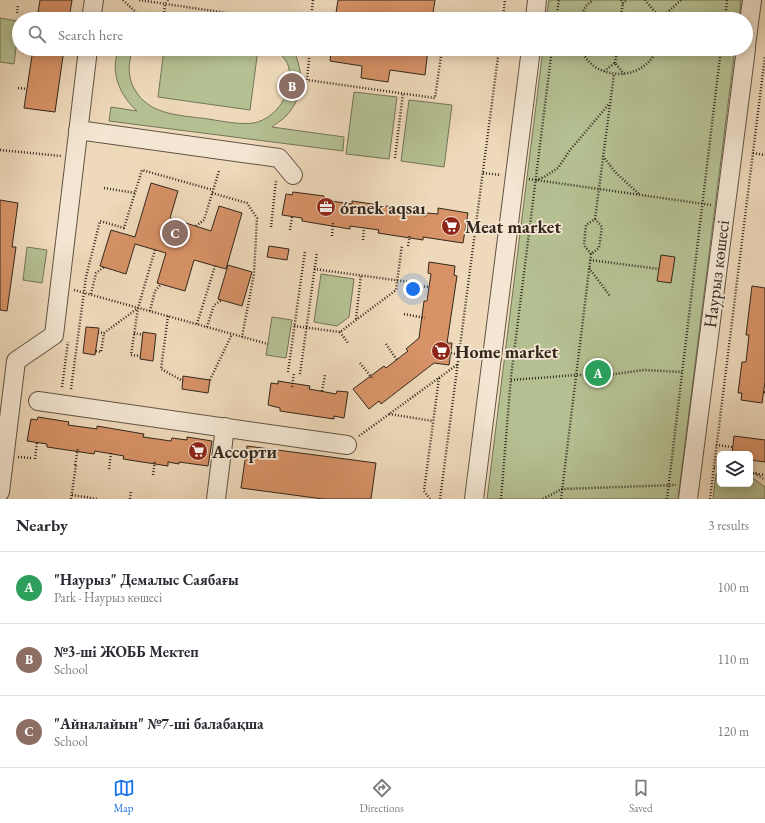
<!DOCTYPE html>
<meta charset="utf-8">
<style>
body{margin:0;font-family:"EB Garamond",serif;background:#f2f2f3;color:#2b2b33}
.controls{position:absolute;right:12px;bottom:12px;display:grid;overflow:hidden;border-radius:6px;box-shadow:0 2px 10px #0003}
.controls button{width:36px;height:36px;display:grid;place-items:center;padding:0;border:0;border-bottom:1px solid #e1e1e2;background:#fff;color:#2b2b33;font:20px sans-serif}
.you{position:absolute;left:413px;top:289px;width:14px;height:14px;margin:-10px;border:3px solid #fff;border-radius:50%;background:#1a73e8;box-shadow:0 0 0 6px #1a73e833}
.badge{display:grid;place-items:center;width:26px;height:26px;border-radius:50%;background:#1a73e8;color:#fff;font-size:13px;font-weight:700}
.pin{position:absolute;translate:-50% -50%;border:2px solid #fff;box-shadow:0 1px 4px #0006}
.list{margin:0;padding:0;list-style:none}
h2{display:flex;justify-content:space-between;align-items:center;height:52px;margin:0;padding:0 16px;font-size:17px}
h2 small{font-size:13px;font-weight:400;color:#7c7c81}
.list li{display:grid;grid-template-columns:26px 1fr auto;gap:12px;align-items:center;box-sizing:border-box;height:72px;padding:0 16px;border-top:1px solid #e1e1e2}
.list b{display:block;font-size:15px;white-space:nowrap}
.list p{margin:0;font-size:13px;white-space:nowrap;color:#7c7c81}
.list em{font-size:13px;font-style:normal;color:#7c7c81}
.icon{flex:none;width:22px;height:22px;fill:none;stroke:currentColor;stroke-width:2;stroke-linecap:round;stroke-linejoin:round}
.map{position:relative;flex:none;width:765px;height:499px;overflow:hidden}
.search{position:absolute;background:#fff;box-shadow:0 2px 10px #0003;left:12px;right:12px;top:12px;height:44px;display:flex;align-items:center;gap:10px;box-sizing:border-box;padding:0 14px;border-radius:22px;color:#7c7c81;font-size:15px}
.sheet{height:268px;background:#fff}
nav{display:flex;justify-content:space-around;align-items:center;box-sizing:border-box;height:56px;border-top:1px solid #e1e1e2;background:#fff;font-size:11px;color:#7c7c81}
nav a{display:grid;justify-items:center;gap:2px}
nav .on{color:#1a73e8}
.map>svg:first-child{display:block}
.green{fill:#b5c092;stroke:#747458}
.building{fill:#d79267;stroke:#33271e}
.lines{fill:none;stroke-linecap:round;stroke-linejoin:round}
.minor-casing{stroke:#625445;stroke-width:20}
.path{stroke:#33271e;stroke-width:2.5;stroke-dasharray:1 2;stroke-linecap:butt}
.minor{stroke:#f4e6d2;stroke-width:18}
.labels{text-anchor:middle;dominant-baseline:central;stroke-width:3.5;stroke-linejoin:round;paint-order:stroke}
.poi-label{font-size:18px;font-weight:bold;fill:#33271e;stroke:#f4e6d2;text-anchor:start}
.street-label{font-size:18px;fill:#33271e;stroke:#f4e6d2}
</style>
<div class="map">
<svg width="765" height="499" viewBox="0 0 765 499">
<rect width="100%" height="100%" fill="#eed9ba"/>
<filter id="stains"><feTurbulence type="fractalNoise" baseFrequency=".005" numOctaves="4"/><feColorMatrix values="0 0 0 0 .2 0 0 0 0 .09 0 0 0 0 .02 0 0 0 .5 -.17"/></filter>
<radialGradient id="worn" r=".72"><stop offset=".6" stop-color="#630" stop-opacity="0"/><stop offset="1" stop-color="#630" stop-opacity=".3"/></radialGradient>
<!-- green -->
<path class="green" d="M549,0H741L739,19H546Z
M172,14L210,19H148L154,16Z
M0,18L17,21L19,23L14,64L0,62Z
M119,49H133C128,63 127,77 135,90C150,116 181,115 208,119C222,121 239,125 254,123C277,118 293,93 289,69C288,61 281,55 276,49H293C304,72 304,96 287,115C283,120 276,123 272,127L344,137L343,151L109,121L111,107L137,111C120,96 109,71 119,49Z
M164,49H258L250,110L158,97Z
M543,49H735L678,499H487Z
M354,92L397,97L389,159L346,154Z
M409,100L452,105L444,167L401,161Z
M27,247L47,250L42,283L23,280Z
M321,274L354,279L349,317L337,326L314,322Z
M272,317L292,320L286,358L266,355Z
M716,474H720V484H750V478L754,479L765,487V499H713Z"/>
<!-- building -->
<path class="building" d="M40,0H72L69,19H37Z
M338,0H435L432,19H335Z
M33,49H64L55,112L24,108Z
M331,49H428L425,75L390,70L388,82L361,78L362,66L330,61Z
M151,183L178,191L170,218L211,231L219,206L242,213L226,269L194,260L185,291L157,283L166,253L135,244L126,274L100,266L111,230L135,237Z
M293,192L324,196V200L352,204V201L399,208L398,211L426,216L427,213L438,214V208L468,213L463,243L423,237V240L378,233L379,230L350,226V229L302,221V218L282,215L286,194L292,195Z
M0,200L18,203L12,247H16L7,311L0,310Z
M269,246L289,249L287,260L267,257Z
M661,255L675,257L671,283L657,281Z
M429,262L455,266L454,275L457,276L447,343H452L449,365L434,363L381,404L379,401L369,409L353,389L384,366L386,368L408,351L406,349L419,338L424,301H427L429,287L431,274L428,273Z
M228,265L252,272L242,306L218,299Z
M752,286L765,288V382L762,403L741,400L742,393H738L742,362H746L749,335H746Z
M86,327L99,328L95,355L83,353Z
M143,332L156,334L153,361L140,359Z
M183,376L210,380L208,393L182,389Z
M278,381L310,386L309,389L336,394L337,391L348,392L344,418L334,416V419L280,411V408L268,405L271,383L278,384Z
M38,417L69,422L68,425L97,429V426L144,434L143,437L171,441L172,438L187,440V437L212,441L208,466L179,462V464L168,462V466L123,459L124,456L95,451L94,454L47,447V444L27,441L31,419L37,420Z
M734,436L765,440V462L750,460V454H732Z
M247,446L376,463L371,499H323L241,488Z"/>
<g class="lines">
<!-- minor casing -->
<g class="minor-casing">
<path id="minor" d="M91,19L94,0
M535,19L537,0
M746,46L752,0
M78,130L279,158L293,175
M38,401L347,445
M0,492L16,361L54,335L88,49
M216,499L225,427
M474,499L531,49
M688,499L746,49"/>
</g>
<!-- path -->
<path class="path" d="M123,0L143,19
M139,0L268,19
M621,0L623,3L627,0
M645,0L656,13L658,19
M17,13L18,5
M28,15H38
M164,15L165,4L168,0
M621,15L623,3
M491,16L514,19
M503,17L505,0
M311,19L313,0
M556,19L559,0
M579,19L586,6L593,0
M607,19L620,15L630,19
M660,19L681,0
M725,19L727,0
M310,49L307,80L435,98L442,49
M580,49C585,57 590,65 599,69C620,80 648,72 657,49
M610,49L617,51L628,49
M699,49L721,52
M23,52L32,54
M615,63L617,51
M604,71L615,63L624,74
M18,88L27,89
M0,150L61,156
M753,153L765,155
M603,156L615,172L639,194
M395,158L403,93
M483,173L501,175
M529,179L711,205
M536,180L544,177L558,168L570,150L609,104
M104,188L135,193
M212,193L247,203L257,218L254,274L242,337
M595,219L602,227L599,248L591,254L584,245L586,225L595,219L614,74
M196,226L204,220L219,171
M466,226L476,227
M271,227L276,180
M290,230L292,217
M332,236L333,223
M363,240L364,228
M408,246L410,235
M590,260L659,269
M589,268L610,296
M314,269L409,282
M409,285L429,287
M74,290L268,344
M91,294L96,273L104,267
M150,311L155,291L161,284
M404,314L425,318
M168,316L161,369L183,381
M356,319L361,275
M197,324L215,266
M294,326L340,332L396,290L402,245
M207,327L214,305L222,300
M98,332L104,333L138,308
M340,332L348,343
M134,333L143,335
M386,344L397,360
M96,351L101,352L104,333
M451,353L460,355
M141,356L131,355L138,308L155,250
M360,363L372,378
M288,372L305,251
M300,374L317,252
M210,380L232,334
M511,380L576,375H607L644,370L682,372
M62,387L68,342
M292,387L294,373
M71,389L86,277L100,221L124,228L142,170L213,190
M322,391L325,375
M764,392H765
M389,414L433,421
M359,436L458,364
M716,445L733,447
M18,457L32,458
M35,459L37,442
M75,465L78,448
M714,468L720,469
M109,469L111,453
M750,473L765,475
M755,473L765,480
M153,475L155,460
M72,495L98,499
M71,499L76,465
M130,499L131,491
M430,499L424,491L439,378
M440,499L499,49
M501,499L511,377L552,49
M543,499L562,489L676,485
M561,499L591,254
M667,499L721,49
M710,499L765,56"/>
<!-- minor -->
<use href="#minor" class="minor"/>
</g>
<!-- icons -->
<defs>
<g id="office-disc" transform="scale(1)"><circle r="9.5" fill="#8f2418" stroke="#f4e6d2"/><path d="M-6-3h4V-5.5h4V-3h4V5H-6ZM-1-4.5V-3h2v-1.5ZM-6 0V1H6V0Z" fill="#fff"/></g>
<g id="supermarket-disc" transform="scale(1)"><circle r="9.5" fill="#8f2418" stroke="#f4e6d2"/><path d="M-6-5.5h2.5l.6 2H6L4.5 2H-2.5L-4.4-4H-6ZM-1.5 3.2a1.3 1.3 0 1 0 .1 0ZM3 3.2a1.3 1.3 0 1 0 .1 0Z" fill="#fff"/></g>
</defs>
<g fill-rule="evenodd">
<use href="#office-disc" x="326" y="207"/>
<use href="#supermarket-disc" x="451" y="226"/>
<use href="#supermarket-disc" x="441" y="351"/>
<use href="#supermarket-disc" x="198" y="451"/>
</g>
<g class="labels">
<!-- poi labels -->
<g class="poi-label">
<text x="340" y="207">órnek aqsaı</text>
<text x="465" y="226">Meat market</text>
<text x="455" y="351">Home market</text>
<text x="212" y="451">Ассорти</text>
</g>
<!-- street labels -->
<g class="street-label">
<text transform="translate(716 274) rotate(-83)">Наурыз көшесі</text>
</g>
</g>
<rect width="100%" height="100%" filter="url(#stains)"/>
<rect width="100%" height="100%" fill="url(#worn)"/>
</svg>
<div class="controls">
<button><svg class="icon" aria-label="layers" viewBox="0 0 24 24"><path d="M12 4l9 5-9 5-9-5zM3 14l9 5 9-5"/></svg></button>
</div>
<div class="you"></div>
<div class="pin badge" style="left:598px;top:373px;background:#2e9e5b">A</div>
<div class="pin badge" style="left:292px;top:86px;background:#8d6e63">B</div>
<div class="pin badge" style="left:175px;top:233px;background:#8d6e63">C</div>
<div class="search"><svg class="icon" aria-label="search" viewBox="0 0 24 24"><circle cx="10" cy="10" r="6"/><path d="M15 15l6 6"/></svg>Search here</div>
</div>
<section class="sheet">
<h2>Nearby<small>3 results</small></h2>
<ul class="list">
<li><span class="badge" style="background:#2e9e5b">A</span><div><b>&quot;Наурыз&quot; Демалыс Саябағы</b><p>Park · Наурыз көшесі</p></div><em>100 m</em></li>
<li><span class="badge" style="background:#8d6e63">B</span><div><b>№3-ші ЖОББ Мектеп</b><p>School</p></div><em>110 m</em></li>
<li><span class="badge" style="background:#8d6e63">C</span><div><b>&quot;Айналайын&quot; №7-ші балабақша</b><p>School</p></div><em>120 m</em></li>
</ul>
</section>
<nav>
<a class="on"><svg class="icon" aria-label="map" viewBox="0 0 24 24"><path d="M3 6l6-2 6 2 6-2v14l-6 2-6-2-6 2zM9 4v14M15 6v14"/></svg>Map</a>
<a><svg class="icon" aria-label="directions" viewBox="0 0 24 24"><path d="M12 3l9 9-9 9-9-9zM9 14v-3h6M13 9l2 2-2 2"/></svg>Directions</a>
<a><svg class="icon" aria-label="saved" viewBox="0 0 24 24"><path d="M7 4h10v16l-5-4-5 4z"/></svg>Saved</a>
</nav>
